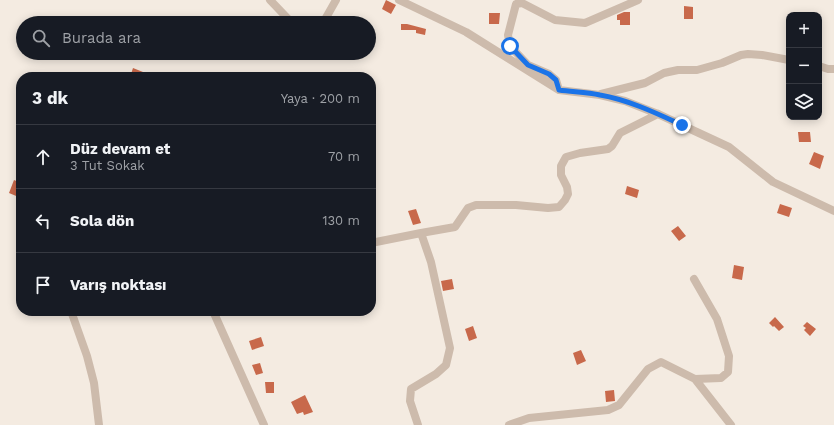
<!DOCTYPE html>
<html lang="tr">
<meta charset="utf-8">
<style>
body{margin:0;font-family:"Work Sans",sans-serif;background:#20242c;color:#f1f3f6}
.controls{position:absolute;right:12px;top:12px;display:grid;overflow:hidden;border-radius:8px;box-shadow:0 2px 10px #0003}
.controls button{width:36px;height:36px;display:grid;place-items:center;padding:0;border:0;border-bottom:1px solid #363941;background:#171b24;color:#f1f3f6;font:20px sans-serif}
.stop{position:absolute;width:12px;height:12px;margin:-9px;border:3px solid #1a73e8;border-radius:50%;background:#fff}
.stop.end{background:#1a73e8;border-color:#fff;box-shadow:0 1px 4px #0008}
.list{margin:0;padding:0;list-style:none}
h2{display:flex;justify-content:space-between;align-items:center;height:52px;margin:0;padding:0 16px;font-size:17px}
h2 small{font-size:13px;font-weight:400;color:#9ea1a6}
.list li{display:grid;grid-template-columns:26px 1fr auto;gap:12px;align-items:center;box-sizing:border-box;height:64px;padding:0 16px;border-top:1px solid #363941}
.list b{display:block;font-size:15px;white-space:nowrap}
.list p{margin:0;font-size:13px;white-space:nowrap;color:#9ea1a6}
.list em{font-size:13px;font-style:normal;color:#9ea1a6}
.icon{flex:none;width:22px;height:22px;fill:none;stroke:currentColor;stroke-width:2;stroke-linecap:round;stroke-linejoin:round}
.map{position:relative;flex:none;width:834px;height:425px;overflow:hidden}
.search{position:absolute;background:#171b24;box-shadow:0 2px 10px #0003;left:16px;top:16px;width:360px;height:44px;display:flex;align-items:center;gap:10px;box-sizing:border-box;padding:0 14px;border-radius:22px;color:#9ea1a6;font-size:15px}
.panel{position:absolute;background:#171b24;box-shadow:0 2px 10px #0003;left:16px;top:72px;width:360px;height:244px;border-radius:16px}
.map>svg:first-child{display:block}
.building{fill:#c8694b}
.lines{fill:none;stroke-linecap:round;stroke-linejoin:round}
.minor{stroke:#cdbbac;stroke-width:8}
.route{stroke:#1a73e8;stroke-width:5}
</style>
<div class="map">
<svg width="834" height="425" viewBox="0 0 834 425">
<rect width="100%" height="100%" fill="#f4ebe1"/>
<!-- building -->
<path class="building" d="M386,0L396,5L391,14L382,9Z
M684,6L693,7V19H684Z
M624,12H630V25H620V20H617V15Z
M489,13H500L499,24H489Z
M401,24H407L426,29L425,35L416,33V30H401Z
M133,68L143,72L141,77H130Z
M798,132H810L811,142H799Z
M814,152L824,156L820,169L809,164Z
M14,180L21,183V198L9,193Z
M627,186L639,190L637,198L625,194Z
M780,204L792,208L789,217L777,213Z
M416,209L421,223L413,225L408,211Z
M678,226L686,236L679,241L671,231Z
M734,265L744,267L742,280L732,278Z
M452,279L454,289L443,291L441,281Z
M775,317L784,327L779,331L774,326L773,327L769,323Z
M807,322L816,329L810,336L804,330L806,328L803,326Z
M473,326L477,338L469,341L465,329Z
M261,337L264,346L252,350L249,341Z
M581,350L586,361L577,365L573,353Z
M260,363L263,373L256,375L252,365Z
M265,382H274V393H266Z
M614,390L615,401L606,402L605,391Z
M305,395L313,412L304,415L303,412L297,414L291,402Z"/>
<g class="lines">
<!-- minor -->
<path class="minor" d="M270,0L292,23
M399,0L466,32L559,90L600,95L625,101L658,114L729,147L773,182L834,211
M323,23L336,0
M819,66L828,69H834
M559,90L556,80L549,74L528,65L510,46L508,35L516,4L522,3L555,20L585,23L638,0
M601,94L645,83L664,73L678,70H697L722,63L741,55L748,54L762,55L789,60
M371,243L421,233L455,227L468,208L476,205H516L548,208L559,207L565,200L568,194L567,187L561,175V166L566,157L580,153L608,149L612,146L620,133L658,114
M71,311L87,356L94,383L99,425
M213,311L264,425
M695,379L731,425
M418,425L410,401L411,389L436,374L446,365L450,348L431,262L421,233
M509,425L529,418L608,410L619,405L648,369L661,362L695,379L721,378L728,372L729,356L717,319L694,279"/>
</g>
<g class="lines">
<!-- route -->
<path class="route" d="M510,46L528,65L549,74L556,80L559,90C573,92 587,92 600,95C629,100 656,113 682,125"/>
</g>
</svg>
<div class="controls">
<button>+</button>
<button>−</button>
<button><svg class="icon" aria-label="layers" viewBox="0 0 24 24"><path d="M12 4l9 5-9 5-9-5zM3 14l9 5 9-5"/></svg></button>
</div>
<div class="stop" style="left:510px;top:46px"></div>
<div class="stop end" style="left:682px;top:125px"></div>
<div class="search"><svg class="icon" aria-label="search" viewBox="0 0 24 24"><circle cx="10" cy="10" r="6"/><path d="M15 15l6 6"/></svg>Burada ara</div>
<section class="panel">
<h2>3 dk<small>Yaya · 200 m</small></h2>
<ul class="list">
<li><svg class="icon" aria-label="ahead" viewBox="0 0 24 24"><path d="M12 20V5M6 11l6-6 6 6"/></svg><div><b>Düz devam et</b><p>3 Tut Sokak</p></div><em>70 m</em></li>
<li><svg class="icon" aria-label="left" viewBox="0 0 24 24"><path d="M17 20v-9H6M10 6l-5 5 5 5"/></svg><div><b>Sola dön</b></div><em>130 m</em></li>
<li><svg class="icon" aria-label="arrive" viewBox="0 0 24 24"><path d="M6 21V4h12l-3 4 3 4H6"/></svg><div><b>Varış noktası</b></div></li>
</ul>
</section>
</div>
